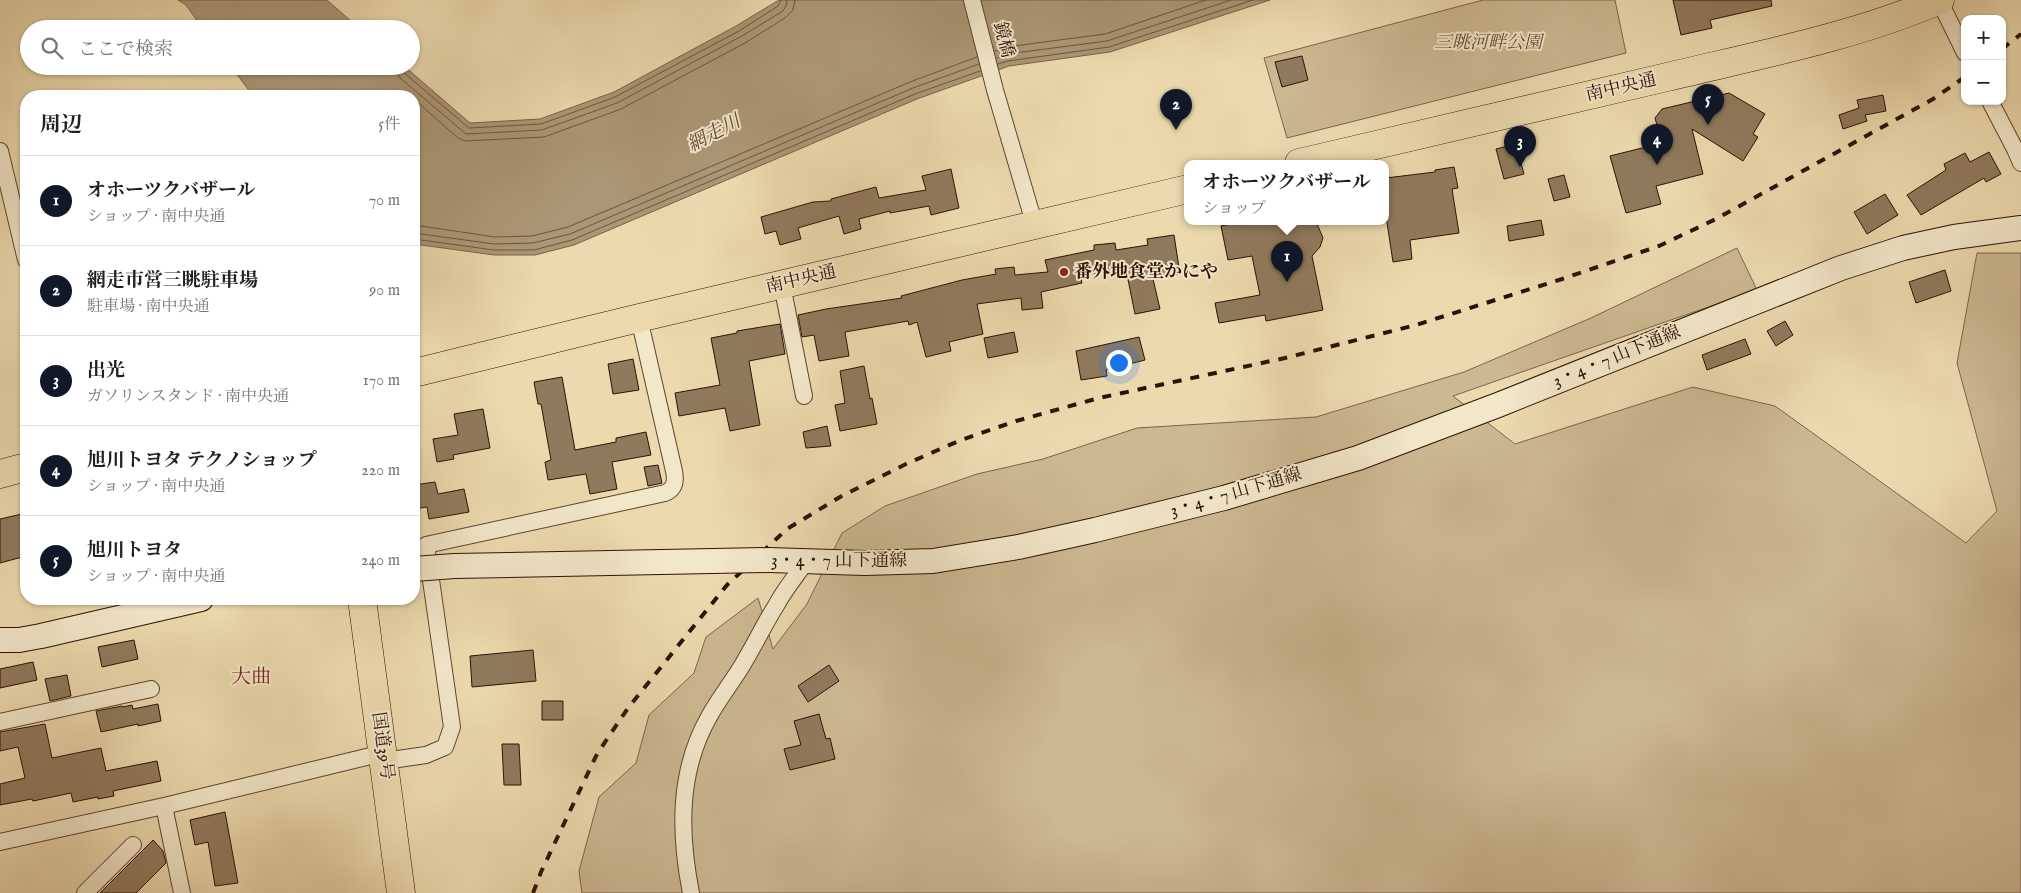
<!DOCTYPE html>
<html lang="ja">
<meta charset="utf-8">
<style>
body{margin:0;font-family:"IM FELL English","Noto Serif JP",serif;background:#f6f6f6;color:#202124}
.controls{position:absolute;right:15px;top:15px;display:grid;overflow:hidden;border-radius:10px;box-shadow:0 1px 4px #0004}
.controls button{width:45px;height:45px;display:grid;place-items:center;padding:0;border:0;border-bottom:1px solid #e0e0e0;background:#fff;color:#202124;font:25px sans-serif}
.you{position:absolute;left:1118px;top:362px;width:18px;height:18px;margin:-12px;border:4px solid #fff;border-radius:50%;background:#1a73e8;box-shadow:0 0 0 8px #1a73e833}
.badge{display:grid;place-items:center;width:32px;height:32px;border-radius:50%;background:#111827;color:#fff;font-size:16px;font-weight:700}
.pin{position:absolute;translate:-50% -41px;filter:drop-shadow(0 1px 2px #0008)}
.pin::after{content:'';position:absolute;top:26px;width:18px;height:15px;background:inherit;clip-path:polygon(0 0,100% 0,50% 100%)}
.popup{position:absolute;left:1184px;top:160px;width:205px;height:65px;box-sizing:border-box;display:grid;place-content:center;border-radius:10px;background:#fff;filter:drop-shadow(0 1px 4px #0005);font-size:16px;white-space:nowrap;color:#757577}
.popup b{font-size:19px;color:#202124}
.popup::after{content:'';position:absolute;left:50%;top:100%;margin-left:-10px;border:10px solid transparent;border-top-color:#fff}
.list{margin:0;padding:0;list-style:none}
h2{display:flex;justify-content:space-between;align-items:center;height:65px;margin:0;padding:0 20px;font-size:21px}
h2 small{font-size:16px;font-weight:400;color:#757577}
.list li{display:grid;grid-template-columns:32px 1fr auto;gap:15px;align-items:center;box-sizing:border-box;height:90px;padding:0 20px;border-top:1px solid #e0e0e0}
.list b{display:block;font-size:19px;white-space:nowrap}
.list p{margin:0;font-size:16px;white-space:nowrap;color:#757577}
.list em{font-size:16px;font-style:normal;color:#757577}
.icon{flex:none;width:28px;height:28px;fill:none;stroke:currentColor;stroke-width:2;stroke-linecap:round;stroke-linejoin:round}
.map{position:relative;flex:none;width:2021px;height:893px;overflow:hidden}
.search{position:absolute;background:#fff;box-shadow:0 1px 4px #0004;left:20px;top:20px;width:400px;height:55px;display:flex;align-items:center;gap:12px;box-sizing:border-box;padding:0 18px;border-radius:28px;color:#757577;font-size:19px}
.panel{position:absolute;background:#fff;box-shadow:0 1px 4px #0004;left:20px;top:90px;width:400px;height:515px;border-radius:20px}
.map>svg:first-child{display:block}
.green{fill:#ccb891;stroke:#7c644b}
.water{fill:#ab9675;stroke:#796148}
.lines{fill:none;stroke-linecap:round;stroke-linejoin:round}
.shore{stroke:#6c543d;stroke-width:1}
.building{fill:#907a5d;stroke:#2d1105}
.street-casing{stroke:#5d432f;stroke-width:18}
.secondary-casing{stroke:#2d1105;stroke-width:26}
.highway-casing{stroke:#2d1105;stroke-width:29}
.street{stroke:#f3e7ca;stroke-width:16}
.secondary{stroke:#f3e7ca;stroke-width:24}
.highway{stroke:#ecdaae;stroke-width:28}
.rail{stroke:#2d1105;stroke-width:4;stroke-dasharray:9 9;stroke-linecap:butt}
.secondary-bridge-casing{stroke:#2d1105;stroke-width:26;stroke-linecap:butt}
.secondary-bridge{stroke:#f3e7ca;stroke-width:24}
.poi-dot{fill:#8f2418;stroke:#f3e7ca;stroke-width:2}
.labels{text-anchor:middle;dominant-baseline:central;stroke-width:4;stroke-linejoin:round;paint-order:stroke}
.street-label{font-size:18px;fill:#2d1105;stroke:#f3e7ca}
.park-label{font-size:18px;font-style:italic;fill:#654b36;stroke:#f3e7ca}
.poi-label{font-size:18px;font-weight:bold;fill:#2d1105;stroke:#f3e7ca;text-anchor:start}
.water-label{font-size:19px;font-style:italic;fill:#5f4632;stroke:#f3e7ca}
.quarter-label{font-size:20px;fill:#7a1f14;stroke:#f3e7ca}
</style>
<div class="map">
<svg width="2021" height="893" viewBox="0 0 2021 893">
<rect width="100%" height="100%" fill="#ecdaae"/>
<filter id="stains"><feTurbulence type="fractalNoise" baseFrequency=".004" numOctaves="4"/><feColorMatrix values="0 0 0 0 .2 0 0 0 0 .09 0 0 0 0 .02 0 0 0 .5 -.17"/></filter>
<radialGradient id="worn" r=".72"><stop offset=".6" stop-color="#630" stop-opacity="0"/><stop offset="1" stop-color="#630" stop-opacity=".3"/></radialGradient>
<!-- green -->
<path class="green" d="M1483,0H1615L1626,53L1287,138L1264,58Z
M1737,248L1757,290L1453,396L1515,444L1693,387L1775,406L1966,543L1997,511L1957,363L1977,253H2021V893H582L579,871L599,797L636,763L649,715L694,673L706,637L758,598L773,649L807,604L842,533L885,506L977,474L1043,459L1137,428L1316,417L1464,372L1591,318Z"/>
<!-- water -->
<path class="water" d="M178,0H327L360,29H203L186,5Z
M779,0H1270L1110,52L1009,66L917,99L574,245L535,255H494L414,244V96H253L231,66H404L470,123L540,119L614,92L736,26Z"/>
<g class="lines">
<!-- shore -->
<path class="shore" d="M995,51L1006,47L1105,34L1206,0
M997,58L1007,54L1107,41L1231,0
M998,64L1008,61L1109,47L1253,0
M395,66L399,77L466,134L542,130L617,103L742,36L783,11L786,6L787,0
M401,66L403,72L469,128L541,124L615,97L739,31L778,6L781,0
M414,99L458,138L465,141L544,137L621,109L745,43L785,18L793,10L795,0
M414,225L495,237L532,236L568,227L910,82L977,57
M414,233L494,244L533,243L570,234L913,88L979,64
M414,239L494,250H534L572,240L915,94L980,71"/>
</g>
<!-- building -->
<path class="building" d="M1673,0H1771L1772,6L1710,20L1712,28L1681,35Z
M1302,56L1308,80L1282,87L1275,62Z
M1729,93L1765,114L1753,134L1758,137L1743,161L1692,129L1703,174L1656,186L1661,204L1626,213L1610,156L1662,143L1655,118L1662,109Z
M1883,95L1886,111L1865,115L1867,121L1843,129L1839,115L1859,108L1857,100Z
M1516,144L1524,174L1504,179L1496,149Z
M1989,152L2001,174L1986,182L1984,178L1921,215L1907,195L1946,170L1944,164L1965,153L1970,162Z
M1454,167L1458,188L1452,189L1459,233L1410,240L1412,259L1393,262L1386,216V178L1435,172V170Z
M951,169L959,208L931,215L929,206L890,213V211L859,219L861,229L844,234L839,216L798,228L801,239L780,245L776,231L765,234L761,217L813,202L831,201V199L876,187L879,198L926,190L922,176Z
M1564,175L1570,197L1554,201L1548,179Z
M1885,194L1898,215L1867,234L1854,212Z
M1541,220L1544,235L1509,241L1507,226Z
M1246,221H1311L1318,226L1323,238L1320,247L1312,256L1323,310L1266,321L1265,315L1219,323L1215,303L1260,295L1252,256L1228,260L1221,226Z
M1174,235L1180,274L1153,279L1160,309L1135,314L1126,270L1080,275L1082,283L1041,292L1043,308L1022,310L1021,298L977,304L983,334L949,342L951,351L926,357L917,322L909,325L908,321L845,332L849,356L819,361L814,335L802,337L798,315L826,309L902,298L901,296L962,280L996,274L995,269L1014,267L1015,275L1048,272L1045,260L1094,250V245L1115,243L1116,250L1148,245L1147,239Z
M1945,270L1951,291L1916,303L1909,282Z
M1785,321L1793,335L1776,346L1767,331Z
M780,324L785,354L749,361L760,425L730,431L725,408L679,416L675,393L720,385L711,338L737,333V331Z
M1014,332L1018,352L988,358L984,338Z
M1139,337L1145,360L1106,370L1107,376L1081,380L1076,351Z
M1745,339L1751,354L1707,370L1702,355Z
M633,359L639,390L613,394L608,364Z
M864,366L870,399L872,398L877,424L840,431L835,405L845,403L840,371Z
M562,377L575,450L616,442V438L646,432L651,455L612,462L617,489L590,494L586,474L548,480L545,462L551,460L541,404H538L534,382Z
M483,409L490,448L453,455L454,459L437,462L433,439L458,435L454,414Z
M827,426L831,446L806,448L803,432Z
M658,465L662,483L648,486L644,467Z
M435,482L438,494L464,489L469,512L429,519L427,507L414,509V485Z
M26,513V556L0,563V519Z
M134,640L138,659L102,667L98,647Z
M533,650L536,681L472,687L470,656Z
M33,662L37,680L0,688V669Z
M829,665L839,681L808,702L798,686Z
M67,675L71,696L50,701L45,679Z
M542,701H563V720H542Z
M158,704L161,721L138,726V724L101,732L96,711L122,706L123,707L132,705L133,709Z
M819,714L826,739L830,738L835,759L790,770L784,749L801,745L794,721Z
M45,724L52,758L101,748L106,771L157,761L161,781L113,791L114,796L98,799V797L73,802L71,793L33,801L32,799L0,805V784L25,778L18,747L0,751V732Z
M502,744H519L521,785H504Z
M225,812L238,883L215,886L208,842L195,845L190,820Z
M153,840L163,851L166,863L136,893H100Z"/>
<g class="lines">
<!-- street casing -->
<g class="street-casing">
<path id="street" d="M972,0L995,90L1035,226
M1939,0L1965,53
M1990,101L2015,149L2021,163
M0,151L26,260
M782,285L804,396
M0,722L151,689
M384,761L426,755L445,747L452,727L426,545L665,493C675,489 676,481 674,471L639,318
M164,806L182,893
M0,842L164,806L383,753
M85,893L133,845
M691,893C679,832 678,770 710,715C720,697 733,681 743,664C755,644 765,623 777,604C785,589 796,576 805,563"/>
</g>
<!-- secondary casing -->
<g class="secondary-casing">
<path id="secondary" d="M769,560L865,563L933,561L1018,547L1095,530L1224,498L1358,458L1498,405L1841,268L1903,248L1954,237L2021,228
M0,640H19L41,636L201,599"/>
</g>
<!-- highway casing -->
<g class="highway-casing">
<path id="highway" d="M1299,163C1422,134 1545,106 1667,77C1759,55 1853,37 1940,0
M414,373L639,318L1188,189
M0,474L26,467
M362,599L401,893"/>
</g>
<!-- street -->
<use href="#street" class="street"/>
<!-- secondary -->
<use href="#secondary" class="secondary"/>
<!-- highway -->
<use href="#highway" class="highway"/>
<!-- rail -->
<path class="rail" d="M2002,49L2021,34
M533,893L541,872L597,754L628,708L727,585L787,529L840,497L906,464L961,440L1016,421L1099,398L1285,358L1416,325L1562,279L1659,246L1716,219L1933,99L1965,77"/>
<!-- secondary-bridge casing -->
<g class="secondary-bridge-casing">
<path id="secondary-bridge" d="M414,569L454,566L769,560"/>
</g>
<!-- secondary-bridge -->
<use href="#secondary-bridge" class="secondary-bridge"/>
</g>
<!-- markers -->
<circle class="poi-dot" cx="1064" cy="272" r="5"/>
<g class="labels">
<!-- street labels -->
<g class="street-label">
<text transform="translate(1003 40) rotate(76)">鏡橋</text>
<text transform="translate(1621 88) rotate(-13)">南中央通</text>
<text transform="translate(801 280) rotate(-13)">南中央通</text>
<text transform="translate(1617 357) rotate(-22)">3・4・7 山下通線</text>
<text transform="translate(1236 493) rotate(-16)">3・4・7 山下通線</text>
<text x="839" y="561">3・4・7 山下通線</text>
<text transform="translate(382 746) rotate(82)">国道39号</text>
</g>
<!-- park labels -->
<g class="park-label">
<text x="1488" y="43">三眺河畔公園</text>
</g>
<!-- poi labels -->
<g class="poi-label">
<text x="1074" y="272">番外地食堂かにや</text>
</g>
<!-- water labels -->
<g class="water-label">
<text transform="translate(714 134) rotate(-28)">網走川</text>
</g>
<!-- quarter labels -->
<g class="quarter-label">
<text x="251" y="677">大曲</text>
</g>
</g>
<rect width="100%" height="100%" filter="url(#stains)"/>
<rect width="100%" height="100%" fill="url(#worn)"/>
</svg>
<div class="controls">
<button>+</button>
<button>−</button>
</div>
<div class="you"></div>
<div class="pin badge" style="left:1287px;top:282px">1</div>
<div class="popup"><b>オホーツクバザール</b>ショップ</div>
<div class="pin badge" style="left:1176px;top:130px">2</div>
<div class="pin badge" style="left:1520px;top:167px">3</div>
<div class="pin badge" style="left:1657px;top:165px">4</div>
<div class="pin badge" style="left:1708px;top:125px">5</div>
<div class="search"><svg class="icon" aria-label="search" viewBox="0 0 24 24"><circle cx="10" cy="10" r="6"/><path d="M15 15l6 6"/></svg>ここで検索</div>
<section class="panel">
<h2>周辺<small>5件</small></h2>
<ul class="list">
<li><span class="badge">1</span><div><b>オホーツクバザール</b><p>ショップ · 南中央通</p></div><em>70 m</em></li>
<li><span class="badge">2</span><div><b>網走市営三眺駐車場</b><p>駐車場 · 南中央通</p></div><em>90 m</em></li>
<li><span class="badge">3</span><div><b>出光</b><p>ガソリンスタンド · 南中央通</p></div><em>170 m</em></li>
<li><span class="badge">4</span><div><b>旭川トヨタ テクノショップ</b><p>ショップ · 南中央通</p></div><em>220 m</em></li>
<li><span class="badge">5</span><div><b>旭川トヨタ</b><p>ショップ · 南中央通</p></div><em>240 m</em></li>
</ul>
</section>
</div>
